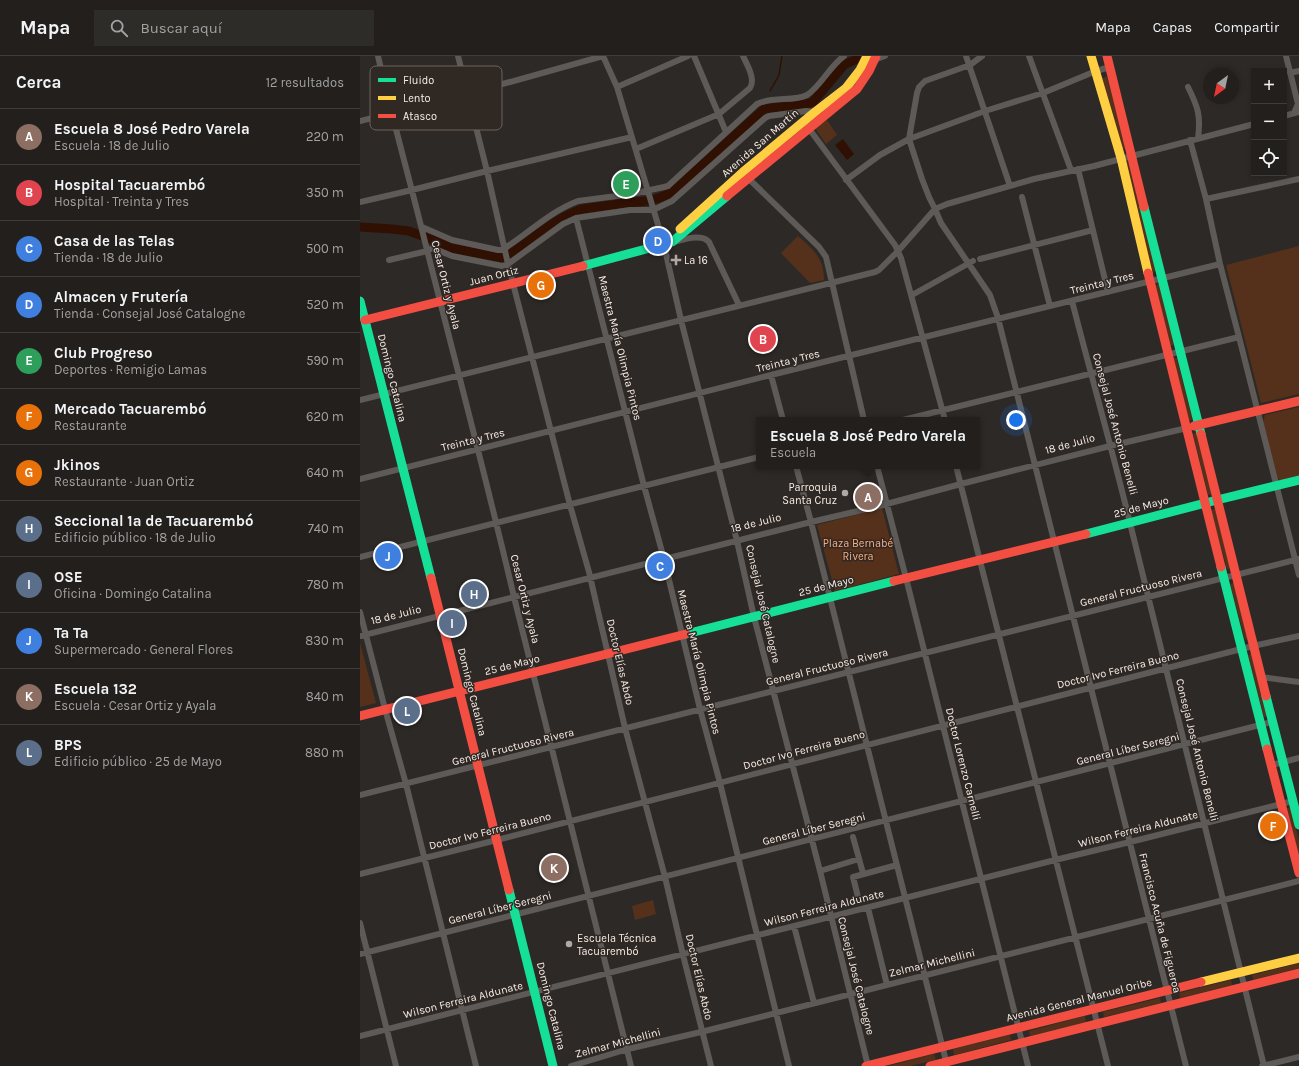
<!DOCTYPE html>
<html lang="es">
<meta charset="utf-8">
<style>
body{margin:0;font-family:Karla,sans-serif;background:#2e2c29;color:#f1f3f6}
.controls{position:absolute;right:12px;top:12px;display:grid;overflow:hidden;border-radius:0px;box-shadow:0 2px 6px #0003}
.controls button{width:36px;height:36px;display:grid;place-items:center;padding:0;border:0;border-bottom:1px solid #3f3d3b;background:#221f1c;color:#f1f3f6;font:20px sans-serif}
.compass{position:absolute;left:843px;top:12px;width:36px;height:36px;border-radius:50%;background:#221f1c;box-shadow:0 2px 6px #0003;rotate:213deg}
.you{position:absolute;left:656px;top:364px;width:14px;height:14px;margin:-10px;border:3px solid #fff;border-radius:50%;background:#1a73e8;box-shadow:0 0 0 6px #1a73e833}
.badge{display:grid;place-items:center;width:26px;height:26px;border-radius:50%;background:#aea9a6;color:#fff;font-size:13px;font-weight:700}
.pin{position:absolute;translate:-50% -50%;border:2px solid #fff;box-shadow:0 1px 4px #0006}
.popup{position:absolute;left:396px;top:361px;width:224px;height:52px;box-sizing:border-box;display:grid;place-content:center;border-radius:0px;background:#221f1c;filter:drop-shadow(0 1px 3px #0005);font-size:13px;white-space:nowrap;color:#a2a2a3}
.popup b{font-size:15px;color:#f1f3f6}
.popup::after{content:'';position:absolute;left:50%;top:100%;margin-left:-8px;border:8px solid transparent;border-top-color:#221f1c}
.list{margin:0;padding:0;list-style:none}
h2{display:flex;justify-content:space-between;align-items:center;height:52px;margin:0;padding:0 16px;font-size:17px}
h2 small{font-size:13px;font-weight:400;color:#a2a2a3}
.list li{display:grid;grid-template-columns:26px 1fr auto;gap:12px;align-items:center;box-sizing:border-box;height:56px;padding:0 16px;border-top:1px solid #3f3d3b}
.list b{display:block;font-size:15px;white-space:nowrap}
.list p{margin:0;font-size:13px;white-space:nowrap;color:#a2a2a3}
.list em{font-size:13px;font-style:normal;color:#a2a2a3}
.icon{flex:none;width:22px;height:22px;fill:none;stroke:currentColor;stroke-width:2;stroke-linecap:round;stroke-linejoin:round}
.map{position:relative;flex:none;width:939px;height:1010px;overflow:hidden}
header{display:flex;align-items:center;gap:24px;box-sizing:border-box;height:56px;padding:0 20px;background:#221f1c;border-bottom:1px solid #3f3d3b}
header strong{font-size:19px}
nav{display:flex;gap:22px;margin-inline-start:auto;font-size:14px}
.search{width:280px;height:36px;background:#2e2c29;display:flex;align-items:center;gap:10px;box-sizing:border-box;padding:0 14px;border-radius:0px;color:#a2a2a3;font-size:15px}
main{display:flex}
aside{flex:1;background:#221f1c}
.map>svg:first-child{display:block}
.green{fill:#55311c}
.water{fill:#301003}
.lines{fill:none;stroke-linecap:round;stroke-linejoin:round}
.stream{stroke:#301003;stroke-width:1.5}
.river{stroke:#301003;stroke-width:9}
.street{stroke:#5e5a58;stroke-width:6}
.fast{stroke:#16e098;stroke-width:9}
.slow{stroke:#ffcf43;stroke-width:9}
.jam{stroke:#f24e42;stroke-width:9}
.poi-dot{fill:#aea9a6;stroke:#302823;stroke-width:1.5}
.labels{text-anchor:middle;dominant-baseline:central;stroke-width:3;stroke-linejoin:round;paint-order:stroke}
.street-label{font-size:11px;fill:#f4eeeb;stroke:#302823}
.poi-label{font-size:11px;fill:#f4eeeb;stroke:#302823;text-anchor:start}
.park-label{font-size:11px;fill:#fead80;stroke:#302823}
.key{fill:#302823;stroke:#6b635f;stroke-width:1}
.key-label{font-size:11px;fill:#f4eeeb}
</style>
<header>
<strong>Mapa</strong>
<div class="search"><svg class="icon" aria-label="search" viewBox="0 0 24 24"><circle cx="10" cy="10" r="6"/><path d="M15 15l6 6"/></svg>Buscar aquí</div>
<nav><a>Mapa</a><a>Capas</a><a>Compartir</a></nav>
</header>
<main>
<aside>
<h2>Cerca<small>12 resultados</small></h2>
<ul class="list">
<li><span class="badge" style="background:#8d6e63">A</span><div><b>Escuela 8 José Pedro Varela</b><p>Escuela · 18 de Julio</p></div><em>220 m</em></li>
<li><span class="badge" style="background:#e0444e">B</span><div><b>Hospital Tacuarembó</b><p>Hospital · Treinta y Tres</p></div><em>350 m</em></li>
<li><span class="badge" style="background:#3f7fe0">C</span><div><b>Casa de las Telas</b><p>Tienda · 18 de Julio</p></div><em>500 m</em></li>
<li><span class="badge" style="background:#3f7fe0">D</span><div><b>Almacen y Frutería</b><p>Tienda · Consejal José Catalogne</p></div><em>520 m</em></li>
<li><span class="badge" style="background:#2e9e5b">E</span><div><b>Club Progreso</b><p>Deportes · Remigio Lamas</p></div><em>590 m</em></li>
<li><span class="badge" style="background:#e8710a">F</span><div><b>Mercado Tacuarembó</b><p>Restaurante</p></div><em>620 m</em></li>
<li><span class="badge" style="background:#e8710a">G</span><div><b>Jkinos</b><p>Restaurante · Juan Ortiz</p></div><em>640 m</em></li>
<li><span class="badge" style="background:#5c6f8a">H</span><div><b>Seccional 1a de Tacuarembó</b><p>Edificio público · 18 de Julio</p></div><em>740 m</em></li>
<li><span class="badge" style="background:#5c6f8a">I</span><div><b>OSE</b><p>Oficina · Domingo Catalina</p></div><em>780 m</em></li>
<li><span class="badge" style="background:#3f7fe0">J</span><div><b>Ta Ta</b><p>Supermercado · General Flores</p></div><em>830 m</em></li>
<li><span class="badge" style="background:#8d6e63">K</span><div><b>Escuela 132</b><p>Escuela · Cesar Ortiz y Ayala</p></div><em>840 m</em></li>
<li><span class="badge" style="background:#5c6f8a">L</span><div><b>BPS</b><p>Edificio público · 25 de Mayo</p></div><em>880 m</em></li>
</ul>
</aside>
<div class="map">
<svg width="939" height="1010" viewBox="0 0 939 1010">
<rect width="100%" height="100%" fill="#2d2926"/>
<!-- green -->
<path class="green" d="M747,21L766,92L761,94L742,22Z
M467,64L477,79L466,88L455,72Z
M770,105L796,215L791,216L764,106Z
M276,119L279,132L256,137L254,124Z
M438,180C453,193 464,202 464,224L450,227L421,197Z
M939,190V338L901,347L866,209Z
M799,228L814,289L809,290L794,229Z
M813,302H817V303L832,362L831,365L828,364Z
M939,351V420L921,425L916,421L903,366L905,359Z
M836,377L852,438L848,439L833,378Z
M522,452L539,518L475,535L457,469Z
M855,453L871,512L867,513L851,454Z
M874,527L889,583L885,584L870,528Z
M0,587L16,647L0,651Z
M891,598L907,660L904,661L888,599Z
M931,751L939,785V801L927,752Z
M293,844L296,858L275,864L272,850Z
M939,907V912L893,924L892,919Z
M871,924L872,929L820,942L819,937Z
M800,942L801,947L744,961L743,956Z
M725,960L726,966L670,980L669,975Z
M650,979L651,984L594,999L593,993Z
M574,998L576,1004L550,1010H528Z"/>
<!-- water -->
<path class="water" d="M483,83L494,98L487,104L475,89Z"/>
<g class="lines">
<!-- stream -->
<path class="stream" d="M410,35L419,19L422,0"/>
<!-- river -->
<path class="river" d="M0,171L32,173L49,175L78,186L91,192L143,202C170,187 192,163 222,153C236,151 251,149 266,147C285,145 294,146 312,136L404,53L450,47L453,46L484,9L504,0"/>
<!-- street -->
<path class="street" d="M18,0C31,57 47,114 61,170C92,294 125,417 154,541L271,1010
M98,0L127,115L148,208L210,449L229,516L265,672L305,821L323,899L351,1010
M243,0L257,31L304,189L321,264L377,485L394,561L460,815L508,1010
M334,0L366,76
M606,0L650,130
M622,0L610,9L565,25L559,31L557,37L549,83L562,123L569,141L575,153L581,167L630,239L638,262L826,1010
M669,0L711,114
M926,0L938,48L934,57
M514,4L525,0
M930,17L939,15
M257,31L328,0
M828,31C838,51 841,60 838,82
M924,60L939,56
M0,65L107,38L243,0
M447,70L535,189L541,202L585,364
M830,84L846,143L860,208L879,281L939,519
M276,93L359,58L390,32C396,23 387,9 383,0
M718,113L748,236
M388,122L459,191L466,201L504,364
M486,124L520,99L549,83L625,55L683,37L736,15L750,11
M662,141L690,250
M846,143L939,123
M0,146L52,134L127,115L272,81
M216,162L284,430L304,503L340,653L360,727L429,1010
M62,171L92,184L138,194H142C168,178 189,156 218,145L272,138L304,131L308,130L397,48C412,40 434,46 447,39C460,31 470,10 484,0
M313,186C323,184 341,177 349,186L379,249
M620,203L733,174
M29,204L63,196L73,192L92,200L142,210L148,208L203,168L216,162L270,154H293L312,145L405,62L409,60L446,55L455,56
M552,239L613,205
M712,245C731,319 752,393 770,467C814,648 859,829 904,1010
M411,319L423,364
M0,344L515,216L519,214L538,195L575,153L587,148L674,123L734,110L894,68
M543,364L879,281
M436,410L451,466L587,1009
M517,410L546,522L668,1010
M596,410L748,1010
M0,423L411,319L860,208
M0,501L399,401
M0,556L25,653L46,728L116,1010
M0,580L451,466L519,450L601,428L750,390L827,372
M901,621L939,626
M912,709L939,702
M0,739L939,503
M493,781L503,817
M460,815L499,803
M0,818L137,784L893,590L939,580
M499,845L493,821L537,809
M508,852L527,929
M0,867L36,1010
M434,870L454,947
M0,898L912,666
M0,980L695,804L770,786L933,745
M211,1010L268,993L341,976L939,825
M902,1010L939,1001"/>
<!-- fast -->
<path class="fast" d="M784,151L841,378
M223,210L312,186L367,140
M0,245L71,522
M726,478L857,444L939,424
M861,511L907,693
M326,578L534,525
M906,640L939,769
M149,834L193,1010"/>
<!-- slow -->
<path class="slow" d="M731,0L761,102L788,217
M320,173L383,116L455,56L486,32L500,14L507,0
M841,926L939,902"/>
<!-- jam -->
<path class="jam" d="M747,0L784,151
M367,140L497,33L509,15L516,0
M788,217L861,511
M5,264L223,210
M834,370L939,345
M841,378L906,640
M71,522L149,834
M534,525L726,478
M0,660L326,578
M907,693L939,817
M506,1010L841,926
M570,1010L939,917"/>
</g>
<!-- markers -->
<g class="poi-dot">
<path d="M314 198h4v4h4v4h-4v4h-4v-4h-4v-4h4z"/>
<circle cx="485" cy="437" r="4"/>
<circle cx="209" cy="888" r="4"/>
</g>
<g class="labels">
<!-- street labels -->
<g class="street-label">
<text transform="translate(400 87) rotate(-41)">Avenida San Martín</text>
<text transform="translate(134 220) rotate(-14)">Juan Ortiz</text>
<text transform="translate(742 227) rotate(-14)">Treinta y Tres</text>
<text transform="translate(86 229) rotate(76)">Cesar Ortiz y Ayala</text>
<text transform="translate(260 292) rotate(76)">Maestra María Olimpia Pintos</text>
<text transform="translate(428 305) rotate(-14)">Treinta y Tres</text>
<text transform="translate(32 322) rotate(76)">Domingo Catalina</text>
<text transform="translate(755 368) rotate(75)">Consejal José Antonio Benelli</text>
<text transform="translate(113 384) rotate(-14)">Treinta y Tres</text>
<text transform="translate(710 388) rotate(-15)">18 de Julio</text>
<text transform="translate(781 451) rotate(-15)">25 de Mayo</text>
<text transform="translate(396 467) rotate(-14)">18 de Julio</text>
<text transform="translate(466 530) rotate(-14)">25 de Mayo</text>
<text transform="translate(781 532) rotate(-14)">General Fructuoso Rivera</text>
<text transform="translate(165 543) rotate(76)">Cesar Ortiz y Ayala</text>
<text transform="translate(403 548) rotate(77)">Consejal José Catalogne</text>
<text transform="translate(36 559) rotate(-14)">18 de Julio</text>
<text transform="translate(260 606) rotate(77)">Doctor Elías Abdo</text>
<text transform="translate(339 606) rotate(76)">Maestra María Olimpia Pintos</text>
<text transform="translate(152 609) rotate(-14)">25 de Mayo</text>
<text transform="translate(467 611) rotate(-14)">General Fructuoso Rivera</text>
<text transform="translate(758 614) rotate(-14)">Doctor Ivo Ferreira Bueno</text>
<text transform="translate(112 636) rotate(76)">Domingo Catalina</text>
<text transform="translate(153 691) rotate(-14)">General Fructuoso Rivera</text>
<text transform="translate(768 693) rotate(-14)">General Líber Seregni</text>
<text transform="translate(444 694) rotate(-15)">Doctor Ivo Ferreira Bueno</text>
<text transform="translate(837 694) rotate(76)">Consejal José Antonio Benelli</text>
<text transform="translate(603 708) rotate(76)">Doctor Lorenzo Carnelli</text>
<text transform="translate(454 773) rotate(-14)">General Líber Seregni</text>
<text transform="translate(778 773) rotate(-14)">Wilson Ferreira Aldunate</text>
<text transform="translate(130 775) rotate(-14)">Doctor Ivo Ferreira Bueno</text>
<text transform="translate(140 852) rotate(-14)">General Líber Seregni</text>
<text transform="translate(464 852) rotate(-14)">Wilson Ferreira Aldunate</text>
<text transform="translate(800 867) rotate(76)">Francisco Acuña de Figueroa</text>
<text transform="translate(572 907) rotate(-14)">Zelmar Michellini</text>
<text transform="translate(496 920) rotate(76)">Consejal José Catalogne</text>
<text transform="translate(339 921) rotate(77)">Doctor Elías Abdo</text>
<text transform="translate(103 944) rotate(-14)">Wilson Ferreira Aldunate</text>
<text transform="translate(719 944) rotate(-14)">Avenida General Manuel Oribe</text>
<text transform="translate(191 950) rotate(76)">Domingo Catalina</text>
<text transform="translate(258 987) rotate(-15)">Zelmar Michellini</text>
</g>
<!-- poi labels -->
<g class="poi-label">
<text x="324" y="204">La 16</text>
<text x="477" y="431" text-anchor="end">Parroquia<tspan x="477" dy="13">Santa Cruz</tspan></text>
<text x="217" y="882">Escuela Técnica<tspan x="217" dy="13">Tacuarembó</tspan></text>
</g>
<!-- park labels -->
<g class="park-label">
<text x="498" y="487">Plaza Bernabé<tspan x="498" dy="13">Rivera</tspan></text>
</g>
</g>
<!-- legend -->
<rect x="10" y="10" width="132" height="64" rx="6" class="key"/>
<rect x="18" y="22" width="18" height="4" fill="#16e098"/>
<rect x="18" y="40" width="18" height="4" fill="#ffcf43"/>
<rect x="18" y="58" width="18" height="4" fill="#f24e42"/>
<g class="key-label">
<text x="43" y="28">Fluido</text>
<text x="43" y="46">Lento</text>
<text x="43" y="64">Atasco</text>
</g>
</svg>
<div class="controls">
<button>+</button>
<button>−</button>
<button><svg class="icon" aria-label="locate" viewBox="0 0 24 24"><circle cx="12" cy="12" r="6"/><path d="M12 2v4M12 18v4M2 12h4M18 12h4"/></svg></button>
</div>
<svg class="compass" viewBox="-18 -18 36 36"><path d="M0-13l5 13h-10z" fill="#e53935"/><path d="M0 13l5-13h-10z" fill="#a2a2a3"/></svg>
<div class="you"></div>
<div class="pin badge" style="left:508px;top:441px;background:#8d6e63">A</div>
<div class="popup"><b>Escuela 8 José Pedro Varela</b>Escuela</div>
<div class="pin badge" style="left:403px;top:283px;background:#e0444e">B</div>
<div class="pin badge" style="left:300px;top:510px;background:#3f7fe0">C</div>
<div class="pin badge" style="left:298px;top:185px;background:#3f7fe0">D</div>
<div class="pin badge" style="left:266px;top:128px;background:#2e9e5b">E</div>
<div class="pin badge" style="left:913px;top:770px;background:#e8710a">F</div>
<div class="pin badge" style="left:181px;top:229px;background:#e8710a">G</div>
<div class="pin badge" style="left:114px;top:538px;background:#5c6f8a">H</div>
<div class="pin badge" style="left:92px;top:567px;background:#5c6f8a">I</div>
<div class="pin badge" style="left:28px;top:500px;background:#3f7fe0">J</div>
<div class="pin badge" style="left:194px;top:812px;background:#8d6e63">K</div>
<div class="pin badge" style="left:47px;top:655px;background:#5c6f8a">L</div>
</div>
</main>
